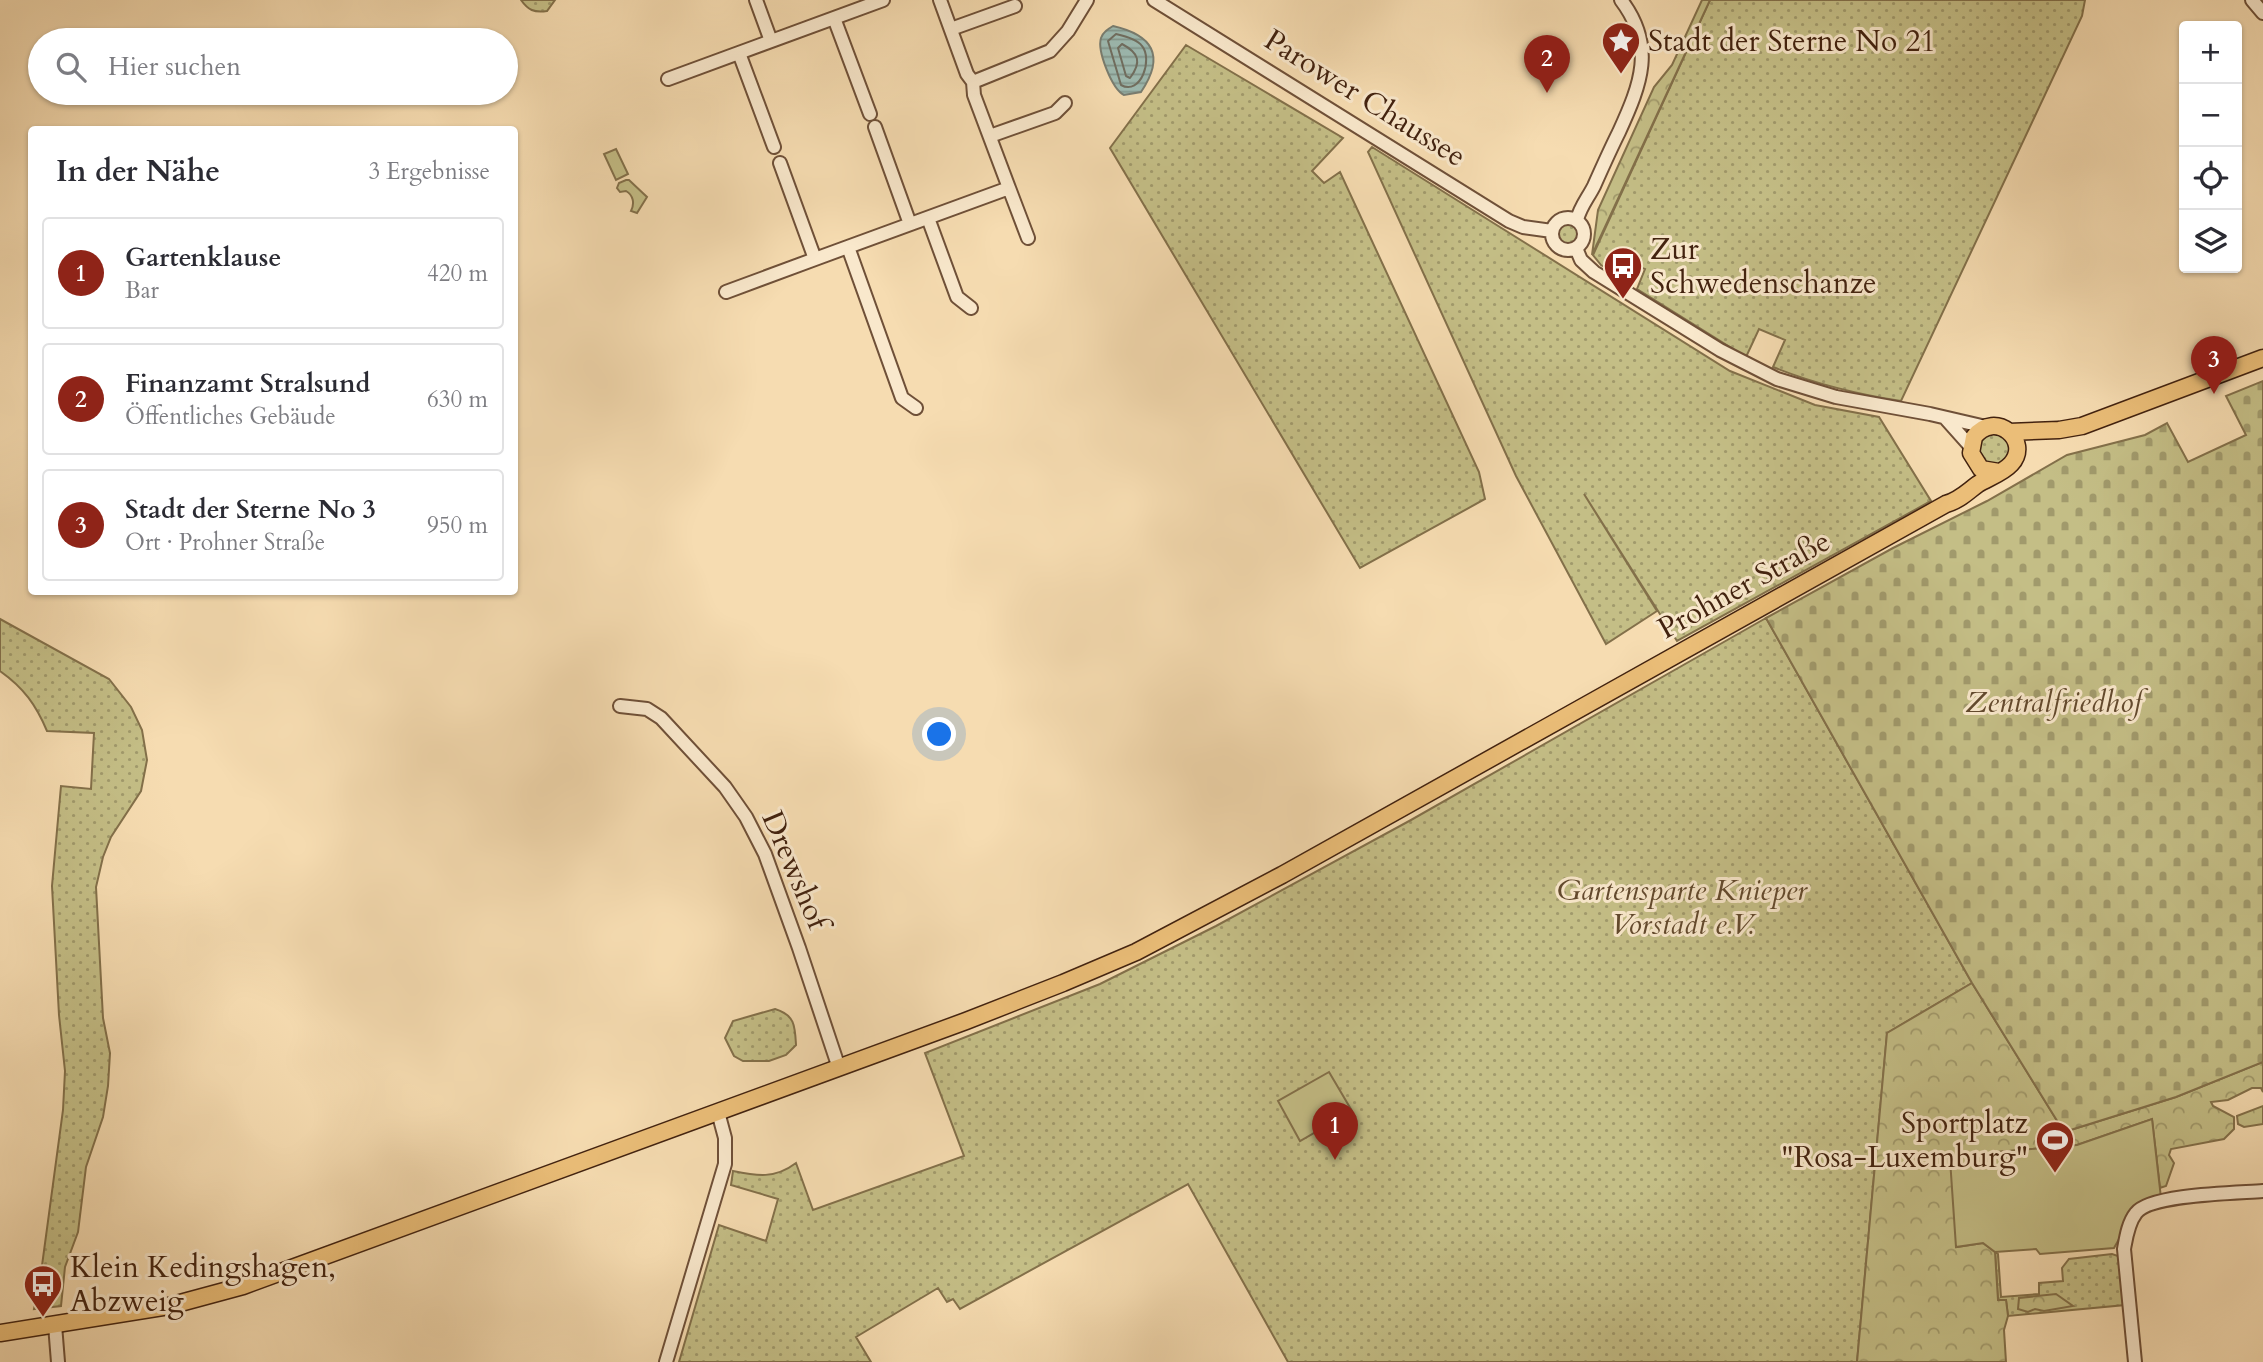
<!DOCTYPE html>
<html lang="de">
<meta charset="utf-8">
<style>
body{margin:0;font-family:Cardo,serif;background:#f2f2f3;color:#2b2b33}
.controls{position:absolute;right:21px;top:21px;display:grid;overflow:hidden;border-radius:7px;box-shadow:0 2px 5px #0004}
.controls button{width:63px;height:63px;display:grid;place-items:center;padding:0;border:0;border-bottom:2px solid #e1e1e2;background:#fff;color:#2b2b33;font:35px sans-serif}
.you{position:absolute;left:940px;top:735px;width:24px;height:24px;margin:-18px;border:5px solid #fff;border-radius:50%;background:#1a73e8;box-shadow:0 0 0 10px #1a73e833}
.badge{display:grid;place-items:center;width:46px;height:46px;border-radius:50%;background:#8f2418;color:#fff;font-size:23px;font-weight:700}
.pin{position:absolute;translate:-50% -58px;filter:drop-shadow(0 2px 4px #0008)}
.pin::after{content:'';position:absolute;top:37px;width:24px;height:21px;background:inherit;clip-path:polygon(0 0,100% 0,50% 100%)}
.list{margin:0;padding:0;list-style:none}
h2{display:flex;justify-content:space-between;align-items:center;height:91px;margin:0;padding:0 28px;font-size:30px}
h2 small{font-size:23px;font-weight:400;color:#7c7c81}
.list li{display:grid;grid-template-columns:46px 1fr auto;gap:21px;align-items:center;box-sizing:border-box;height:112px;margin:0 14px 14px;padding:0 14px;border:2px solid #e1e1e2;border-radius:7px}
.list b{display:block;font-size:26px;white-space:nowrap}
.list p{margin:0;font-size:23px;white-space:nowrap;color:#7c7c81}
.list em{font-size:23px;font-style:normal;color:#7c7c81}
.icon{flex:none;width:38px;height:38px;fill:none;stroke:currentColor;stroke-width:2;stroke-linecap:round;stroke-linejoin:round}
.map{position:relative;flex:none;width:2263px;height:1362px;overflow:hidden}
.search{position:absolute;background:#fff;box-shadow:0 2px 5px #0004;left:28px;top:28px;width:490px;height:77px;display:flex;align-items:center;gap:18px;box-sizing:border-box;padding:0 24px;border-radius:38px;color:#7c7c81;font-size:26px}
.panel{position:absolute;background:#fff;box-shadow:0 2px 5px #0004;left:28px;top:126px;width:490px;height:469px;border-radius:7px}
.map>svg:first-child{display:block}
.grass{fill:url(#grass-dots);stroke:#83704a;stroke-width:2}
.forest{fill:url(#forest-crowns);stroke:#83704a;stroke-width:2}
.cemetery{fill:url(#cemetery-stones);stroke:#83704a;stroke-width:2}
.park{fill:#c4be86;stroke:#83704a;stroke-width:2}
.water{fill:url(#water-rules);stroke:#797d70;stroke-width:2}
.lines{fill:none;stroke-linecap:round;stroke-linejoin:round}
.shore{stroke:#706e60;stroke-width:2}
.minor-casing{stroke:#6f5038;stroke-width:16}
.major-casing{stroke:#42220f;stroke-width:19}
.minor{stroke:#f9e8cc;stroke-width:12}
.major{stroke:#ebbe78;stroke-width:16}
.labels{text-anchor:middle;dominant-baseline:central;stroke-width:6;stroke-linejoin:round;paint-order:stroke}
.poi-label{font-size:30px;fill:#42220f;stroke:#f9e8cc;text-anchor:start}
.street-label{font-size:30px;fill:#42220f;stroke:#f9e8cc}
.park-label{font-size:30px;font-style:italic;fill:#62492d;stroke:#f9e8cc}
</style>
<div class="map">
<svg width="2263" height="1362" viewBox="0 0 2263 1362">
<defs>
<pattern id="grass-dots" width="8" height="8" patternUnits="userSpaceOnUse" patternTransform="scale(1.75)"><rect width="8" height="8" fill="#c4be86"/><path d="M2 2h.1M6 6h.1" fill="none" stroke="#a19a6c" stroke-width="1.8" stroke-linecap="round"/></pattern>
<pattern id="forest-crowns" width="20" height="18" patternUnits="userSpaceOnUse" patternTransform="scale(1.75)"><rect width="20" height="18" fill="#c4be86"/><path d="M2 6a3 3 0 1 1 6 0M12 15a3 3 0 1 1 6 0" fill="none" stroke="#a19a6c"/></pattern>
<pattern id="cemetery-stones" width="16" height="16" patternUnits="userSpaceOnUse" patternTransform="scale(1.75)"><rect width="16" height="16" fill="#c4be86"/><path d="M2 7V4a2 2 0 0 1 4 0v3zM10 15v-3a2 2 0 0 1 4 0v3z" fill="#a19a6c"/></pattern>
<pattern id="water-rules" width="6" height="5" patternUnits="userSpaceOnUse" patternTransform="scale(1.75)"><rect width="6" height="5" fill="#9dbab1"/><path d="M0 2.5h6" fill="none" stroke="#82978e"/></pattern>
</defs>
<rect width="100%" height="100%" fill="#f6dcb1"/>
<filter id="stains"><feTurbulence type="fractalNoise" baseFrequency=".00286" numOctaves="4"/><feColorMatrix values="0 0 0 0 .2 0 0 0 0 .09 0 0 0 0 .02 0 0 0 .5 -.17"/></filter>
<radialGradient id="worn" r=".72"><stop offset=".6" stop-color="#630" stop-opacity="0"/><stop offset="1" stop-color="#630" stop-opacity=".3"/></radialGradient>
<!-- grass -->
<path class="grass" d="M521,0H555L547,11C534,13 528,10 521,0Z
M1710,0H2085L2082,16L1901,401C1856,394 1815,384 1773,367L1785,340L1759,329L1746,357L1637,289L1645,269L1632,264L1626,280L1601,265L1593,255Z
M1186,45L1343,138L1312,171L1324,183L1340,172L1479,472L1485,499L1360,568L1110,148Z
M1372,147L1730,371L1815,405L1879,417L1931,501L1677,641L1584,494L1657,611L1606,644L1516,476L1368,152Z
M1558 234a10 10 0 1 1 20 0a10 10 0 1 1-20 0Z
M1995,431L2010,439L2011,457L1997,467L1981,460C1976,439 1976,440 1995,431Z
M1766,618L1972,983L1887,1033L1857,1362H1288L1188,1184L960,1309L953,1299L947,1302L938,1288L856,1337L871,1362H679L719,1225L766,1241L778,1199L731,1185L733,1171C757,1176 775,1179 796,1163L813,1210L964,1156L925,1053L1100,984L1216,926L1411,820Z
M0,619L109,679L131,707L142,730L147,760L141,791L111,837L103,857L96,887L103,1018L110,1053L108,1086L103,1117L86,1167L78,1232L65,1267L61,1306L34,1309L41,1273L63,1110L65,1071L59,1015L52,886L61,786L91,789L94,733L47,731C36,705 24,688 0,671Z
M775,1009C795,1015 795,1026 796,1045L786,1055L769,1061H743L734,1056L725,1038L733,1021Z
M1995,1252L1998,1254L2001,1297L2039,1294V1283L2063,1281L2062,1268L2069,1259L2112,1254L2118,1256L2120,1261L2125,1305L2008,1316L2006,1300L1998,1301Z"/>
<!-- forest -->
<path class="forest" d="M1702,0H1710L1592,255L1598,210L1654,87L1672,65Z
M1972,983L2064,1132L2176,1097L2263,1062V1092L2261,1088H2252L2228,1100L2211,1102L2213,1106L2234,1117V1129L2224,1139L2171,1149L2169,1155L2174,1163L2166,1186L2160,1188L2152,1119L2077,1145L1998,1152L1979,1156L1957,1247L1983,1243L1995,1252L1998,1300H2006L2008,1316L2004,1330L2006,1362H1857L1887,1033Z
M2263,1106V1124L2244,1127L2238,1124L2237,1116Z
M2056,1294L2073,1306L2044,1311L2035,1309L2028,1312L2018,1309L2019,1298Z"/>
<!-- cemetery -->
<path class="cemetery" d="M2263,381V1062L2176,1097L2064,1132L1972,983L1766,618L1893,548L1987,501L2067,455L2145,435L2167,423L2188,462L2246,435L2226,396Z"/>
<!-- park -->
<path class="park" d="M616,149L628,174L616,180L604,154Z
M626,180H629L647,197L637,213L631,211C635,203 633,195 626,191L620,192L617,188L619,183Z
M1329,1072L1352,1111L1300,1141L1278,1101Z
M2152,1119L2161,1198L2136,1209L2114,1248L2040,1254L2036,1249L1995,1252L1983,1243L1956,1247L1950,1159L1998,1152L2077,1145Z"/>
<!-- water -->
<path class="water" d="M1113,26C1152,35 1166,55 1141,92L1124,95C1112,89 1097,51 1101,38C1103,32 1108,29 1113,26Z"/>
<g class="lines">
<!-- shore -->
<path class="shore" d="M1116,34C1125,36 1137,39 1142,46C1153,59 1141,96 1121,85L1108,41Z
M1122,44C1139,53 1142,62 1130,78L1126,76L1118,48Z"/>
<!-- minor casing -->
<g class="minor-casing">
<path id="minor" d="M756,0L771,41
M1154,0L1509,221L1523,227L1552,231
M2252,0L2263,13
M834,18L870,114
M951,29L1015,6
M739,53L774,147
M668,79L883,0
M973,82L1050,51L1068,31L1087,0
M875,127L910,224
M990,136L1055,113L1065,103
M780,163L815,259L1009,188L974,95L973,82L967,74L940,0
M1009,188L1028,238
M1552 234a16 16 0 1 1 32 0a16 16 0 1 1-32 0Z
M928,218L957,297L971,308
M1577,220C1580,207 1588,198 1594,186C1602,168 1610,150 1619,132C1641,84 1656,46 1621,0
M848,247L902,398L916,408
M1576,248L1581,260L1594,272L1720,350L1777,379L1836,397L1930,414L1986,427
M726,292L815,259
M1946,419L1971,447
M620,706L647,709L661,718L725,787L746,817L765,854L799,948L839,1068
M55,1325L58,1362
M666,1362L725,1164V1138L718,1112
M2135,1362L2124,1249C2126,1238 2128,1223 2136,1213C2150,1194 2237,1193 2263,1191"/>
</g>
<!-- major casing -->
<g class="major-casing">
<path id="major" d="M2009,432L2059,430L2082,426L2263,358
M0,1333L169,1306L243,1286L966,1021L1063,983L1136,952L1282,875L1946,504C1960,500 1967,492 1978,484C1988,478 2003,473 2011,464C2032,441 1995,409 1974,437L1971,453L1981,469L1999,472"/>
</g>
<!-- minor -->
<use href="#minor" class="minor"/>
<!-- major -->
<use href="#major" class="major"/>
</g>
<!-- icons -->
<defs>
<g id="sight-pin" transform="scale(2.0125)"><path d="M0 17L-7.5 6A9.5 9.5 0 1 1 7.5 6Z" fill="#8f2418" stroke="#f9e8cc"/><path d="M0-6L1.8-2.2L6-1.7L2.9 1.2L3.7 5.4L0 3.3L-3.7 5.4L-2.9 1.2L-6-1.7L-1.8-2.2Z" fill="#fff"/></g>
<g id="bus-pin" transform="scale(2.0125)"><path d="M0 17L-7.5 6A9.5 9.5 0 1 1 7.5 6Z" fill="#8f2418" stroke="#f9e8cc"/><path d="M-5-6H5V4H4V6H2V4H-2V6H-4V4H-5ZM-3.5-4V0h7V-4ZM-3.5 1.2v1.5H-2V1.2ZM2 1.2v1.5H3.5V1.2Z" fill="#fff"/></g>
<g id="stadium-pin" transform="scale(2.0125)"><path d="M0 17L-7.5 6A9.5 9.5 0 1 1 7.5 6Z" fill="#8f2418" stroke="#f9e8cc"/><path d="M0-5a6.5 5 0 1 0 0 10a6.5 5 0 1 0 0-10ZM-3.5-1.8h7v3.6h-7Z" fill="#fff"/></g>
</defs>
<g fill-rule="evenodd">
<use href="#sight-pin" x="1621" y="41"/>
<use href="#bus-pin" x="1623" y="266"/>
<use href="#stadium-pin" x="2055" y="1140"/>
<use href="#bus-pin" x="43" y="1284"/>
</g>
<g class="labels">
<!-- poi labels -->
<g class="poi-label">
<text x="1648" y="41">Stadt der Sterne No 21</text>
<text x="1650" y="249">Zur<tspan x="1650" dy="34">Schwedenschanze</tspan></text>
<text x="2028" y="1123" text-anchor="end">Sportplatz<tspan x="2028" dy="34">"Rosa-Luxemburg"</tspan></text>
<text x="70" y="1267">Klein Kedingshagen,<tspan x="70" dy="34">Abzweig</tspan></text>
</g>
<!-- street labels -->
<g class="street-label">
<text transform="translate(1365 98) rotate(32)">Parower Chaussee</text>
<text transform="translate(1744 585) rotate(-29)">Prohner Straße</text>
<text transform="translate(795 870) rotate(67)">Drewshof</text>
</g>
<!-- park labels -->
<g class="park-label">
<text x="2054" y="702">Zentralfriedhof</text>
<text x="1682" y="890">Gartensparte Knieper<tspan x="1682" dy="34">Vorstadt e.V.</tspan></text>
</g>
</g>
<rect width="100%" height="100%" filter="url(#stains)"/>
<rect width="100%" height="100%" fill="url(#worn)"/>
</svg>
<div class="controls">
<button>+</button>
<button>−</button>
<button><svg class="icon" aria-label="locate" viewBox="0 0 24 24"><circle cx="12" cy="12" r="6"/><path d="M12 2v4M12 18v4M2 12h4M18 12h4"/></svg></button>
<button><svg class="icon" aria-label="layers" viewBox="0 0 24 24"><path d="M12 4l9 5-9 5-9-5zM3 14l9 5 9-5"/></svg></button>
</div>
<div class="you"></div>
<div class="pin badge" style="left:1335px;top:1160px">1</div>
<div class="pin badge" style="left:1547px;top:93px">2</div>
<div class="pin badge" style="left:2214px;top:394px">3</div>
<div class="search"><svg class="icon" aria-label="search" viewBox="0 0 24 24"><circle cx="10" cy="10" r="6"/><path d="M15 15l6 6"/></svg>Hier suchen</div>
<section class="panel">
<h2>In der Nähe<small>3 Ergebnisse</small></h2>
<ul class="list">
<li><span class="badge">1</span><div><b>Gartenklause</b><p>Bar</p></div><em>420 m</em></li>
<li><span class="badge">2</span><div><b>Finanzamt Stralsund</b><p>Öffentliches Gebäude</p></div><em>630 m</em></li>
<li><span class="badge">3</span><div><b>Stadt der Sterne No 3</b><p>Ort · Prohner Straße</p></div><em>950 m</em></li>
</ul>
</section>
</div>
